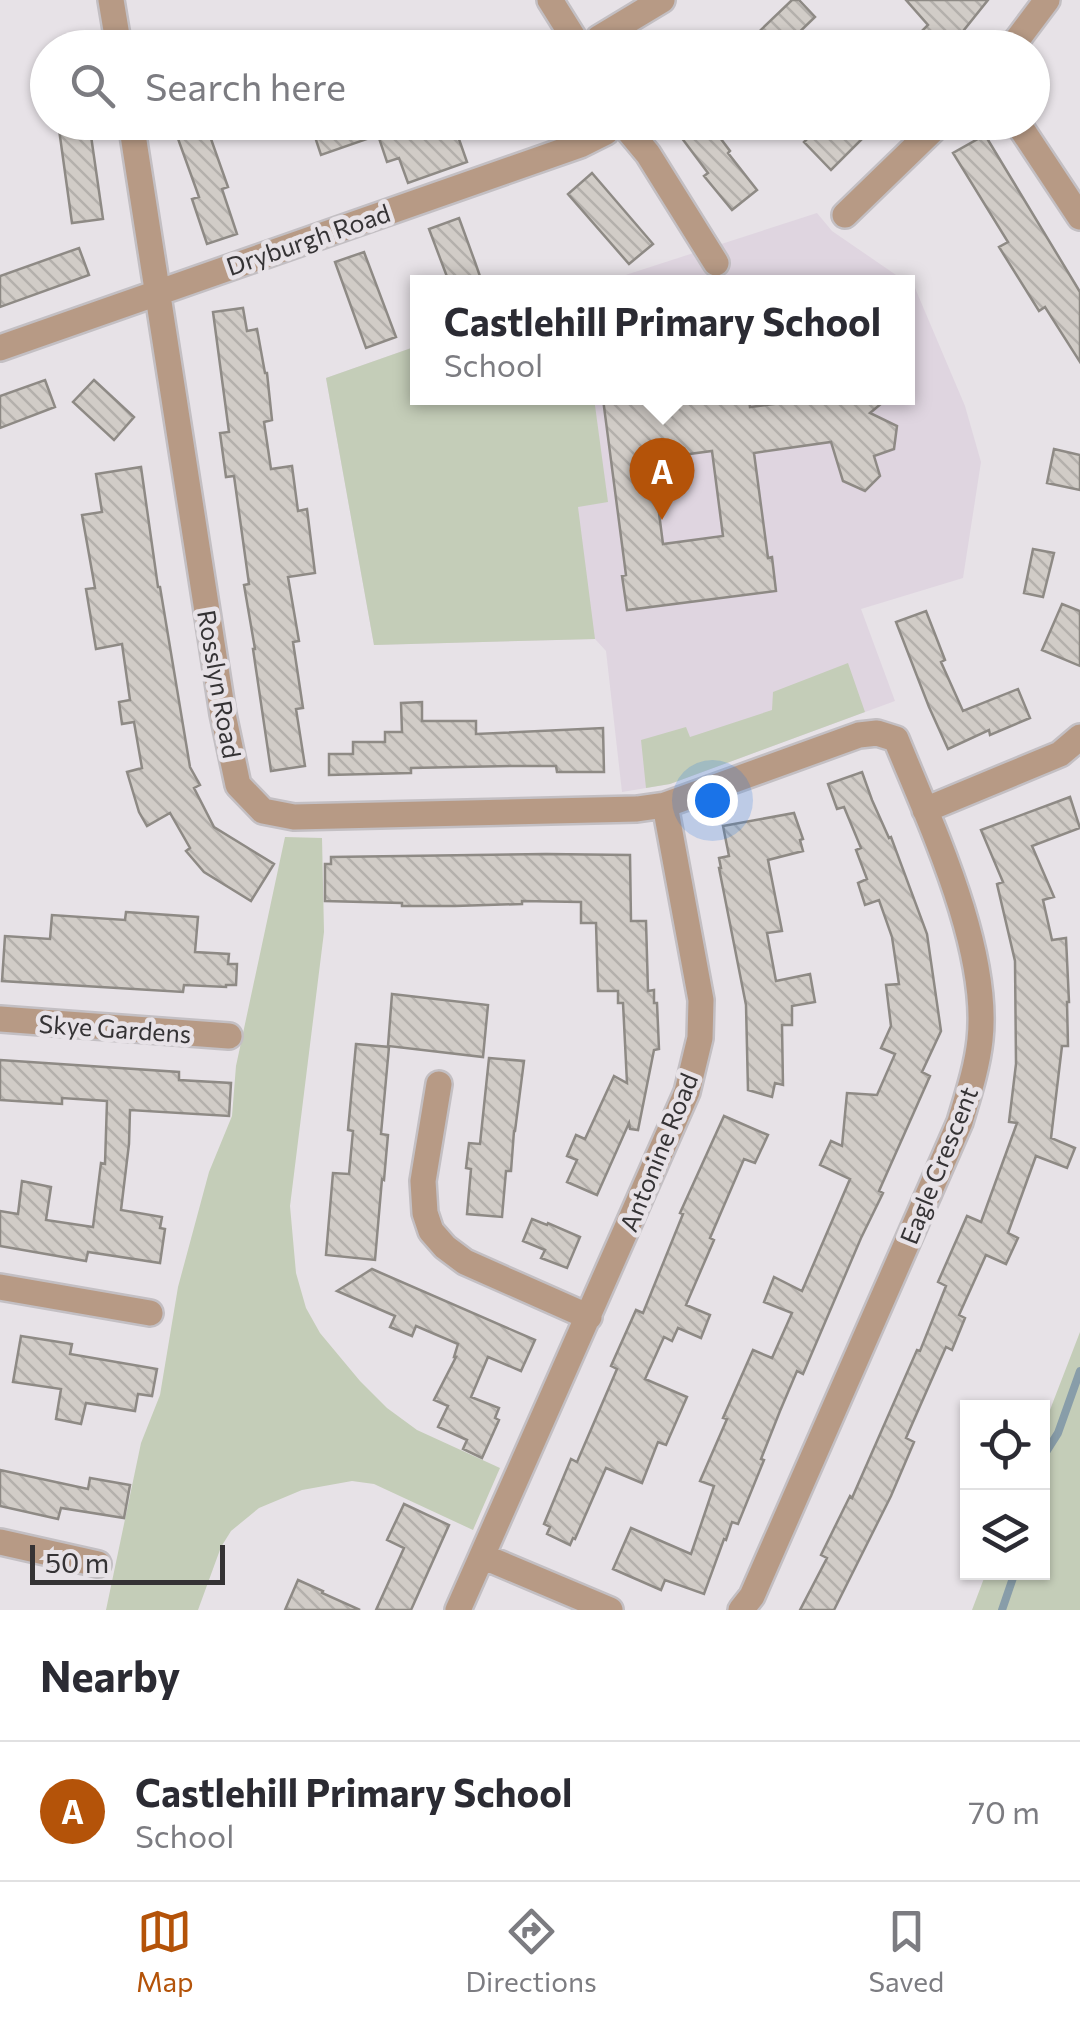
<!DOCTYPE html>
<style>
body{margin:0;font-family:Commissioner,sans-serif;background:#f2f2f3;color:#2b2b33}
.controls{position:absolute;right:30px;bottom:30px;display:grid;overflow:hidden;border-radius:0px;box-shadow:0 2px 8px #0004}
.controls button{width:90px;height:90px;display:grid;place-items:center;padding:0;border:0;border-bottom:2px solid #e1e1e2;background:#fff;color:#2b2b33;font:50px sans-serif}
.scale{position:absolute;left:30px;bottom:25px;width:195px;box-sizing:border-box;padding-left:10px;border:5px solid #353335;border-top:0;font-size:28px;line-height:35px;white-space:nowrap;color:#353335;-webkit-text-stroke:8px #e7e2e7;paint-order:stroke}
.you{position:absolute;left:712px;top:800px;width:35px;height:35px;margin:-25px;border:8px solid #fff;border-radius:50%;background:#1a73e8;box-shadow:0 0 0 15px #1a73e833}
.badge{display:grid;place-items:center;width:65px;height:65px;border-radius:50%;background:#b45309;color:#fff;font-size:32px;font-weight:700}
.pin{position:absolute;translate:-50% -82px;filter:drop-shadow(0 2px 5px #0008)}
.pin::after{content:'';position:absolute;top:52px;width:35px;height:30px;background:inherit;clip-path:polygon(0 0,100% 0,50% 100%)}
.popup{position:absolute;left:410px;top:275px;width:505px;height:130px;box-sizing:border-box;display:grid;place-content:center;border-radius:0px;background:#fff;filter:drop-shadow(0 2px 8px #0005);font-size:32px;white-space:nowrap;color:#7c7c81}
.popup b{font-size:38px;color:#2b2b33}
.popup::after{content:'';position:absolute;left:50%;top:100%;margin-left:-20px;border:20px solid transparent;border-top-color:#fff}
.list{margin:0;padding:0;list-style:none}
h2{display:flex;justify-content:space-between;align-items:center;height:130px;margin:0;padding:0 40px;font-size:42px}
h2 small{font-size:32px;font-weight:400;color:#7c7c81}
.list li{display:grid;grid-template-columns:65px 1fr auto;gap:30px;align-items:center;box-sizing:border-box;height:140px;padding:0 40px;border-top:2px solid #e1e1e2}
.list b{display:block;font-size:38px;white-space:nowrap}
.list p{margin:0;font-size:32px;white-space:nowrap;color:#7c7c81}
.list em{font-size:32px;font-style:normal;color:#7c7c81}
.icon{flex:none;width:55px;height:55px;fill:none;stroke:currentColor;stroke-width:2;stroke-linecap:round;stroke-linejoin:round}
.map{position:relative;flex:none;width:1080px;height:1610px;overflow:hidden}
.search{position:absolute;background:#fff;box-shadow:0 2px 8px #0004;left:30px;right:30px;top:30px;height:110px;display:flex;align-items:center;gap:25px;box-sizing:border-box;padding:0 35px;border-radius:55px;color:#7c7c81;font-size:38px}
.sheet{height:270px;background:#fff}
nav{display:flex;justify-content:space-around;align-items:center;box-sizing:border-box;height:140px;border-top:2px solid #e1e1e2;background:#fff;font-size:28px;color:#7c7c81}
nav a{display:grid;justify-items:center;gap:5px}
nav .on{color:#b45309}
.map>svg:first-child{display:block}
.built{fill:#dfd5e0}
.green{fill:#c4cdb8}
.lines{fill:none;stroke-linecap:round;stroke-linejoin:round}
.stream{stroke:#889da9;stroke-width:8}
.building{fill:url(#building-back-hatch);stroke:#8e8a85;stroke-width:2.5;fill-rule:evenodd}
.street-casing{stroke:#c3bfc3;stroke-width:30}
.street{stroke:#b79a85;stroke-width:25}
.labels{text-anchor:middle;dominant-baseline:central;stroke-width:9;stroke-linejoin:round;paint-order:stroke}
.street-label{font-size:25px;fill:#353335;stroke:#e7e2e7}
</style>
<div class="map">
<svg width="1080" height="1610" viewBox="0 0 1080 1610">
<defs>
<pattern id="building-back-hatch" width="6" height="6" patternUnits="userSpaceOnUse" patternTransform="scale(2.5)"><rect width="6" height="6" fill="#d1ccc7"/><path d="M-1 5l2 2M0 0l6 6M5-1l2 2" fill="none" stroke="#b4b0ac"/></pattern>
</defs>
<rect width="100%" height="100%" fill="#e7e2e7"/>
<!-- built -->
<path class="built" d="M817,213L832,231L915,288L965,406L981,462L963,578L861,609L895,701L670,784L622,792L606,651L595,639L374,645L326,378L417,346V398H907V282H604Z"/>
<!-- green -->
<path class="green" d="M417,346V398H594L608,502L578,507L595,639L374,645L326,378Z
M848,663L865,712L670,784L646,788L641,740L686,727L690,737L772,710L773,692Z
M285,837L322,838L324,932L290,1206L296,1273L306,1308L320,1333L360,1381L387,1408L417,1430L500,1468L473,1530L374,1484L352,1481L302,1490L259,1508L231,1531L221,1547L198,1610H106L141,1443L160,1395L178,1287L209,1172L232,1116L236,1066Z
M1080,1332V1610H972L986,1573L1042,1572L1043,1428Z"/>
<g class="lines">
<!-- stream -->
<path class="stream" d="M1042,1466L1046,1452L1058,1433L1080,1371
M1042,1469L1045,1475L1042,1489
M1002,1610L1015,1572"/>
</g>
<!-- building -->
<path class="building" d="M792,0H799L815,17L783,48H742Z
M906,0H988L960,35L972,48H905L928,25Z
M58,122H89L103,219L72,223Z
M172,122H205L228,187L222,189L237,234L207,244L192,199L199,197Z
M310,122H453L467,162L408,183L399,158L387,162L378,135L321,155Z
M676,122H708L730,151L728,153L757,190L732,210L704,176L708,173L681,137L685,134Z
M824,122H879L831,170L804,142Z
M985,135L1080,292V362L1045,307L1039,311L999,247L1008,242L953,153Z
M592,173L653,244L629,264L568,194Z
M459,218L475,262L482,282H449L429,229Z
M79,248L89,275L0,307V276Z
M364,252L396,337L366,348L335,262Z
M243,308L247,331L257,329L265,373H267L272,420L264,422L271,469L292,466L298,511L307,509L315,573L288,577L299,641L293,642L303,708L296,709L305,766L271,771L253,649H255L244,585L249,584L234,476L226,477L220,433L229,432L213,312Z
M45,380L55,407L0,428V396Z
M94,380L134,417L114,440L73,402Z
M614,398H749L750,407L821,398H888L870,413L897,426L894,449L874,456L880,476L865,491L843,481L831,442L754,453L768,558L772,557L776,591L627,610L622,576L626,575L603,399ZM712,451L723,536L663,544L652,459Z
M1054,449L1080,455V490L1047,483Z
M141,467L158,587H160L190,767L200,785L194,788L214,827L274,864L251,901L204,872L186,851L190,848L170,813L147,826L139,812L127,772L142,768L134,722L122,724L119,702L130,700L122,644L96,649L86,589L95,588L82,515L102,512L96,474Z
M1033,549L1054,553L1043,597L1024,593Z
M1062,604L1080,611V666L1042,650Z
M926,611L945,660L941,662L963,711L1018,689L1030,718L990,735L989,730L948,749L929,707L896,622Z
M422,702V721H476V734L603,728L604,772H557L556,766H513L411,768V773L329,775V754H353V742H385V732H402L401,703Z
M862,772L872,800L889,838L891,837L927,934L941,1031L922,1072L930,1076L879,1191L883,1193L861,1238L803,1374L797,1371L780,1411L761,1459L764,1460L738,1524L732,1522L726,1540L724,1539L704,1594L665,1580L661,1590L613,1569L631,1528L691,1554L714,1486L700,1481L727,1419L723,1418L753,1350L772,1358L792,1313L764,1302L774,1277L802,1291L850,1179L820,1165L831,1141L842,1146L847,1093L877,1095L895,1054L881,1048L891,1026L886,985L899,984L892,937L879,900L865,905L858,883L867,879L856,850L861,848L844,807L837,809L828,784Z
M1070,797L1080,828L1032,846L1054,897L1043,900L1052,940L1066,938L1069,1002H1067L1068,1046H1062L1051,1138L1075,1148L1067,1168L1036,1156L1008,1233L1018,1238L1006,1264L986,1255L959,1315L965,1318L952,1350L946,1347L906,1438L914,1442L891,1496L834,1610H800L827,1558L821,1555L850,1496L852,1498L917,1350L920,1351L946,1286L938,1282L967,1216L981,1222L1017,1123L1009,1122L1016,1064L1015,961L997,884L1003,882L981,830Z
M794,813L803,839L800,840L803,851L768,860L782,931L767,933L776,981L810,974L815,1002L792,1006V1025H782L783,1085L775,1083L772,1097L748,1090L746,1005L719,868H721L719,858L729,856L723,826Z
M546,854L630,855L631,921H646L648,991L654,990V1003H657L659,1049L654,1050L638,1130L630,1129L629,1123L597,1195L567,1182L577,1160L567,1156L576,1135L585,1139L614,1076L627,1083L623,1003H618V991H598L596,923H581V902L522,901V904L455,906H402V903L325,901V864H331V857Z
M126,912L198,917L195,952L229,954L228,964H237L236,985H226V987L184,985L183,992L2,981L5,936L50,939L52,915L125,920Z
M392,994L488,1005L483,1057L388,1046Z
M356,1044L389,1047L381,1134L388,1135L386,1157L384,1180L382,1179L375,1260L326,1255L333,1173L349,1174L353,1131L348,1130Z
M489,1058L524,1061L515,1131H514L511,1171H506L502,1217L467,1214L471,1169L466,1168L469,1143L480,1144Z
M0,1060L179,1072V1080L231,1083L229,1116L130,1110L129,1144L121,1210L162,1217L160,1228L165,1229L160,1263L88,1252L86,1261L0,1246V1211L18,1214L22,1181L51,1187L46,1220L93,1227L101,1163L105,1164L107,1101L62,1098V1104L0,1100Z
M724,1116L768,1135L755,1163L744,1159L710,1238L714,1240L686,1305L710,1315L701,1338L678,1328L672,1341L664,1337L645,1379L687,1397L666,1445L658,1442L642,1483L606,1468L575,1539L573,1538L570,1545L547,1534L550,1527L544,1524L571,1459L577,1462L617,1369L611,1366L636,1310L643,1313L683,1214L680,1213Z
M532,1219L547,1225L548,1223L580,1237L567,1268L541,1258L545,1250L523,1241Z
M372,1269L535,1340L521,1371L488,1357L471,1397L499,1408L495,1418L499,1420L482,1458L463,1449L467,1440L438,1427L448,1406L434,1400L456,1357H454L458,1344L416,1326L412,1336L390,1327L395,1316L337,1291Z
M21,1336L72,1344L70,1354L157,1369L152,1396L138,1394L135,1411L86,1403L81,1424L56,1419L61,1389L13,1382Z
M0,1470L88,1489L90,1478L130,1485L124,1518L61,1508L58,1519L0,1506Z
M404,1504L449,1525L411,1610H376L404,1548L387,1540Z
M298,1580L323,1591L322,1593L360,1610H285Z"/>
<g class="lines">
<!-- street casing -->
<g class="street-casing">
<path id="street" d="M111,0L119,48
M550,0L580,48
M599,38L662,0
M1011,48L1047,0
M131,122L223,714L238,785L263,811L294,817L637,809L665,805L859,735L877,733L896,739C930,823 990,948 980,1040C977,1068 968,1095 960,1122L752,1596L741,1610
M618,122L628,130L648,154L716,263
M1017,122L1080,217
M845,215L941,122
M0,348L580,145L606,132L612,122
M925,810L1060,754L1080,737
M0,1019L229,1036
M439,1084L423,1181L425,1213L431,1231L445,1247L465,1262L589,1317
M0,1287L150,1313
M0,1542L98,1564
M482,1556L610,1610
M458,1610L687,1092L700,1038L701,1000L665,805"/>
</g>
<!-- street -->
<use href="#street" class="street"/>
</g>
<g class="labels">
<!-- street labels -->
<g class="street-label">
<text transform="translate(308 239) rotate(-19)">Dryburgh Road</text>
<text transform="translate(220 684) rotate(80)">Rosslyn Road</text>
<text transform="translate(115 1028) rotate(4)">Skye Gardens</text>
<text transform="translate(658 1152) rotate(-68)">Antonine Road</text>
<text transform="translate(938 1165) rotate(-68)">Eagle Crescent</text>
</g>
</g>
</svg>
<div class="controls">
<button><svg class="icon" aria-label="locate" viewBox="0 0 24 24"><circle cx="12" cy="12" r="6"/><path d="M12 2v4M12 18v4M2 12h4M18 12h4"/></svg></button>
<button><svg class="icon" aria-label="layers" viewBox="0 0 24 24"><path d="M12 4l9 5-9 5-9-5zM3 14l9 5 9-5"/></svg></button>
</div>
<div class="scale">50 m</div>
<div class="you"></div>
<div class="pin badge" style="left:662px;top:520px">A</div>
<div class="popup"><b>Castlehill Primary School</b>School</div>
<div class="search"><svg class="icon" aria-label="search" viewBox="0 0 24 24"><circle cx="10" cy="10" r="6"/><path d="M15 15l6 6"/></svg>Search here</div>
</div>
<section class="sheet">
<h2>Nearby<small></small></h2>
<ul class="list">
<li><span class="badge">A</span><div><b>Castlehill Primary School</b><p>School</p></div><em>70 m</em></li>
</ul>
</section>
<nav>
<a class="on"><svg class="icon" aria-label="map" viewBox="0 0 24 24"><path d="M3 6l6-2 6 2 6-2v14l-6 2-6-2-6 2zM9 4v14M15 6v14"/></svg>Map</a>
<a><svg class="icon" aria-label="directions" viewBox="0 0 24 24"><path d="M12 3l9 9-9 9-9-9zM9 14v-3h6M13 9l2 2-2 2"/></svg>Directions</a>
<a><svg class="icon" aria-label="saved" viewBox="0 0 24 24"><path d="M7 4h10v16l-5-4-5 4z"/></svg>Saved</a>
</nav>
